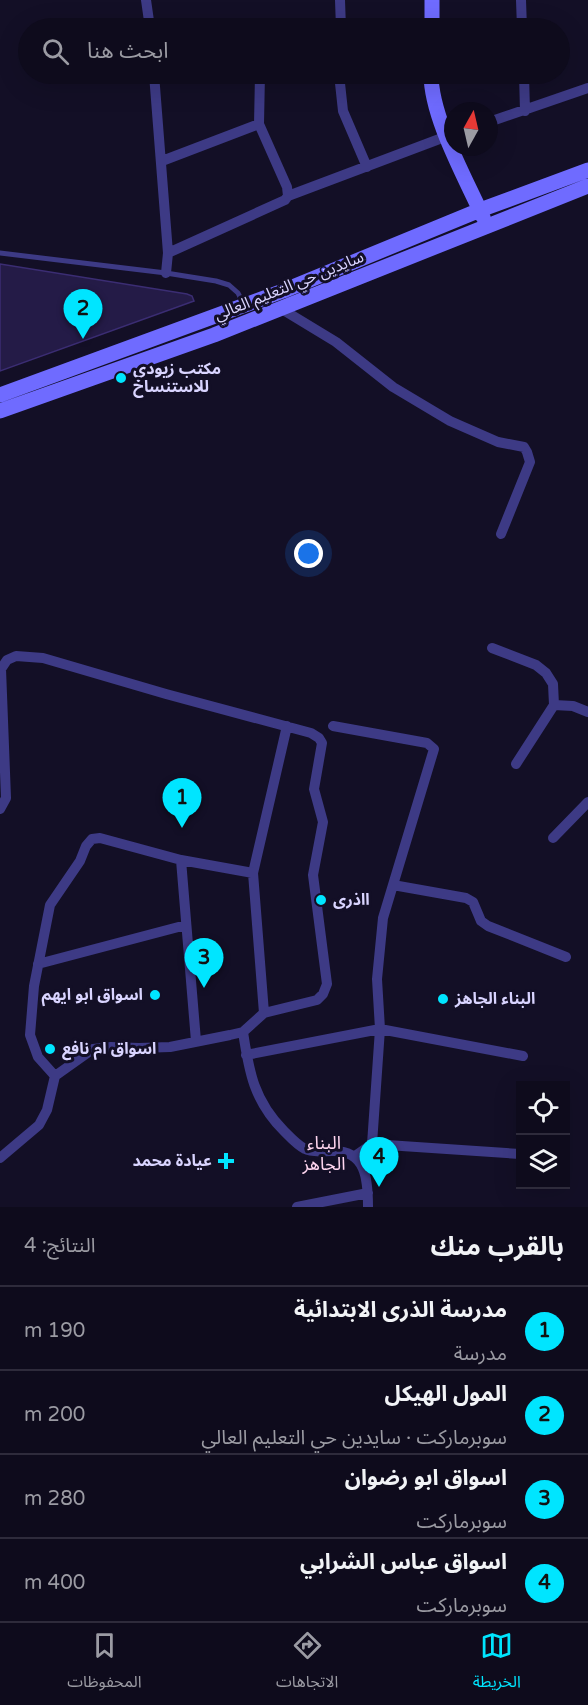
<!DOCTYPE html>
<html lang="ar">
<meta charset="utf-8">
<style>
body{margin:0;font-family:"Varela Round","Noto Sans Arabic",sans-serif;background:#171425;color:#f1f3f6;direction:rtl}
.controls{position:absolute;right:18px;bottom:18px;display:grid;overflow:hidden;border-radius:0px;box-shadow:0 6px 24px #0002}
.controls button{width:54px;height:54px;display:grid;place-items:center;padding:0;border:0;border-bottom:2px solid #2e2b3b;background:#0e0b1c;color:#f1f3f6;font:30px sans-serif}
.compass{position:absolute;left:444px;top:102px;width:54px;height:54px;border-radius:50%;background:#0e0b1c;box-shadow:0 6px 24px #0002;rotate:8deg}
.you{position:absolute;left:309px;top:554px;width:21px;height:21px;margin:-15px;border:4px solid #fff;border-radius:50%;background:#1a73e8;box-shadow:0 0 0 9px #1a73e833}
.badge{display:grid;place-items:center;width:39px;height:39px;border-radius:50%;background:#00e5ff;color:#111;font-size:20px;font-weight:700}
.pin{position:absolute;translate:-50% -50px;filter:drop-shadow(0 2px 3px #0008)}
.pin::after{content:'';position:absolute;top:32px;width:21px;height:18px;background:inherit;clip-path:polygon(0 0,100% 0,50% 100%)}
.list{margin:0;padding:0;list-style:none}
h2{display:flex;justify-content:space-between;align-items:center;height:78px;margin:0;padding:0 24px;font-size:26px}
h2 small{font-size:20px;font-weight:400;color:#9b9ba3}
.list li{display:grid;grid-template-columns:39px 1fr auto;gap:18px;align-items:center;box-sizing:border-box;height:84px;padding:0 24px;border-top:2px solid #2e2b3b}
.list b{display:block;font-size:22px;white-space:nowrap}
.list p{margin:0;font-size:20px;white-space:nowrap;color:#9b9ba3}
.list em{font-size:20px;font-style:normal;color:#9b9ba3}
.icon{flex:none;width:33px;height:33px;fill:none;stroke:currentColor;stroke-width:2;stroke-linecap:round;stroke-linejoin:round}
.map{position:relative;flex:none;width:588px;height:1207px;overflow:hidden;direction:ltr}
.search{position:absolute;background:#0e0b1c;box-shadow:0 6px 24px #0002;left:18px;right:18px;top:18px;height:66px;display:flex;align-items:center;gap:15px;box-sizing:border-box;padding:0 21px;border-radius:33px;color:#9b9ba3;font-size:22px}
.sheet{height:414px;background:#0e0b1c}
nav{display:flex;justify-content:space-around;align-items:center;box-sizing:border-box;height:84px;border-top:2px solid #2e2b3b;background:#0e0b1c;font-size:16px;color:#9b9ba3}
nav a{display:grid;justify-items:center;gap:3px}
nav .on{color:#00e5ff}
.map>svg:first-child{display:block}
.building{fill:#241b47;stroke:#3b2d73;stroke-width:1.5}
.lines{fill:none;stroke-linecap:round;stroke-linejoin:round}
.lane{stroke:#3d3a85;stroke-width:5}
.street{stroke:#3d3a85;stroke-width:10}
.secondary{stroke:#6f6bff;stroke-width:15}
.poi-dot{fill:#00e5ff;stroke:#130f26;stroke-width:2}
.labels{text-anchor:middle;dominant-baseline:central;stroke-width:6;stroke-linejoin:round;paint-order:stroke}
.street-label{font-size:16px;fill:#d9d4ff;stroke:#130f26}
.poi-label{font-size:16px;font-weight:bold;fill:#d9d4ff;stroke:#130f26;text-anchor:start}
.neighbourhood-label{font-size:18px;fill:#ffd6f0;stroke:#130f26}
</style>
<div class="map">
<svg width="588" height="1207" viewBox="0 0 588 1207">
<rect width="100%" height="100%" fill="#130f26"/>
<!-- building -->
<path class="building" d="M0,264L187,294L192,296L194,301L0,371Z"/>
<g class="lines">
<!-- lane -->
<path class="lane" d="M0,253L166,273L216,281L229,285L238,293L244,305"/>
<!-- street -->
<path class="street" d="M146,0L150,28
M340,0L341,28
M521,0L522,28
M154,74L168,253L166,273
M339,74L343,111L367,167
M524,74L525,111
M489,122L588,88
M162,161L259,124
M288,196L450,135
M168,253L285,200L288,196L287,187L259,124L260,74
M280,308L336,342L393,387L450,421L498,442L524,447L527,452L530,462L501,534
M492,648L536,665L546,673L553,684L554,705L516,764
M554,705L573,706L588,712
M333,726L427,743L434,749L383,918L377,979L380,1029L372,1144L355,1156
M0,809L6,798L1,669L7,660L16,656L43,658L166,694L311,733L319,738L322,743L314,789L323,822L313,875L327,984L323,994L317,1000L264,1013L243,1032L230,1035L170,1047L139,1048L111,1047L93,1049L55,1076L47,1110L39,1125L0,1158
M553,838L588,802
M181,860L196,1041
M393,885L466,898L473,902L481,921L488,926L566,957
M38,964L186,925
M264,1013L253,873L287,726
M243,1032C249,1072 254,1101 284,1131C290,1137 297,1145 305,1149C312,1153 323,1151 332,1151C366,1150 368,1179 368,1207
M246,1055L380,1029L523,1056
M55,1076L38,1057L30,1035L34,986L50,905L80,861L86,846L92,839L100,838L181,860L253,873
M372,1144L520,1154
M297,1207L368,1193"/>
<!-- secondary -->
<path class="secondary" d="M432,28V0
M431,74C431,117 465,177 483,217
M0,395L283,291L480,210L588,170
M0,411L214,335L588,186"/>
</g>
<!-- markers -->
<g class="poi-dot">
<circle cx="121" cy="378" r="6"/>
<circle cx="321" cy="900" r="6"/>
<circle cx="155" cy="995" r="6"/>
<circle cx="443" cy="999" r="6"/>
<circle cx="50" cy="1049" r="6"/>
<path d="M223 1152h6v6h6v6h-6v6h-6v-6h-6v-6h6z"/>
</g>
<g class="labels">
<!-- street labels -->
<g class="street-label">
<text transform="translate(289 286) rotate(-22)">سايدين حي التعليم العالي</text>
</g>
<!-- poi labels -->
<g class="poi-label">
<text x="133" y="369">مكتب زيودي<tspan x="133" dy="18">للاستنساخ</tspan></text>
<text x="333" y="900">ااذرى</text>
<text x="143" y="995" text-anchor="end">اسواق ابو ايهم</text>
<text x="455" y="999">البناء الجاهز</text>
<text x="62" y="1049">اسواق ام نافع</text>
<text x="212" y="1161" text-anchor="end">عيادة محمد</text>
</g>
<!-- neighbourhood labels -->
<g class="neighbourhood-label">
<text x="324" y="1143">البناء<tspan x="324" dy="21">الجاهز</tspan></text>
</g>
</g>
</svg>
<div class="controls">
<button><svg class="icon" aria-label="locate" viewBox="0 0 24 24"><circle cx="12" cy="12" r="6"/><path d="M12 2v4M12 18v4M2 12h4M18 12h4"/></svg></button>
<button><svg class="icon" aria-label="layers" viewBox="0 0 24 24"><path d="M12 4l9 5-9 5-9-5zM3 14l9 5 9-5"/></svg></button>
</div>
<svg class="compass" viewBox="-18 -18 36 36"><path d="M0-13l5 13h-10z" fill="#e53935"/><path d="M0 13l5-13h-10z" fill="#9b9ba3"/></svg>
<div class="you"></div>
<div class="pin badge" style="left:182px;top:828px">1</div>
<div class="pin badge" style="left:83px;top:339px">2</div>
<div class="pin badge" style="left:204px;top:988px">3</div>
<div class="pin badge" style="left:379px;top:1187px">4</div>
<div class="search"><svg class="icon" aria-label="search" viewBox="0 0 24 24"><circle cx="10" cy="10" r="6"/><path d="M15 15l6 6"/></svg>ابحث هنا</div>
</div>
<section class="sheet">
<h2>بالقرب منك<small>النتائج: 4</small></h2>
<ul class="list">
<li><span class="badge">1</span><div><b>مدرسة الذرى الابتدائية</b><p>مدرسة</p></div><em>190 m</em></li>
<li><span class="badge">2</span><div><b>المول الهيكل</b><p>سوبرماركت · سايدين حي التعليم العالي</p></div><em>200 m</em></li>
<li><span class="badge">3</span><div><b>اسواق ابو رضوان</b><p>سوبرماركت</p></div><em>280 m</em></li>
<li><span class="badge">4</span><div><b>اسواق عباس الشرابي</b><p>سوبرماركت</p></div><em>400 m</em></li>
</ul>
</section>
<nav>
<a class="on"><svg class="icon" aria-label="map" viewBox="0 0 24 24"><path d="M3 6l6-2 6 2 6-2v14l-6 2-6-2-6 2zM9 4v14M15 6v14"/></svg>الخريطة</a>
<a><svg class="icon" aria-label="directions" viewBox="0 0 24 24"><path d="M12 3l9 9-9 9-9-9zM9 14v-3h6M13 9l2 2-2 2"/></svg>الاتجاهات</a>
<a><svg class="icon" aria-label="saved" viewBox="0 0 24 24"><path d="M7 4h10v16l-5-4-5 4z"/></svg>المحفوظات</a>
</nav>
